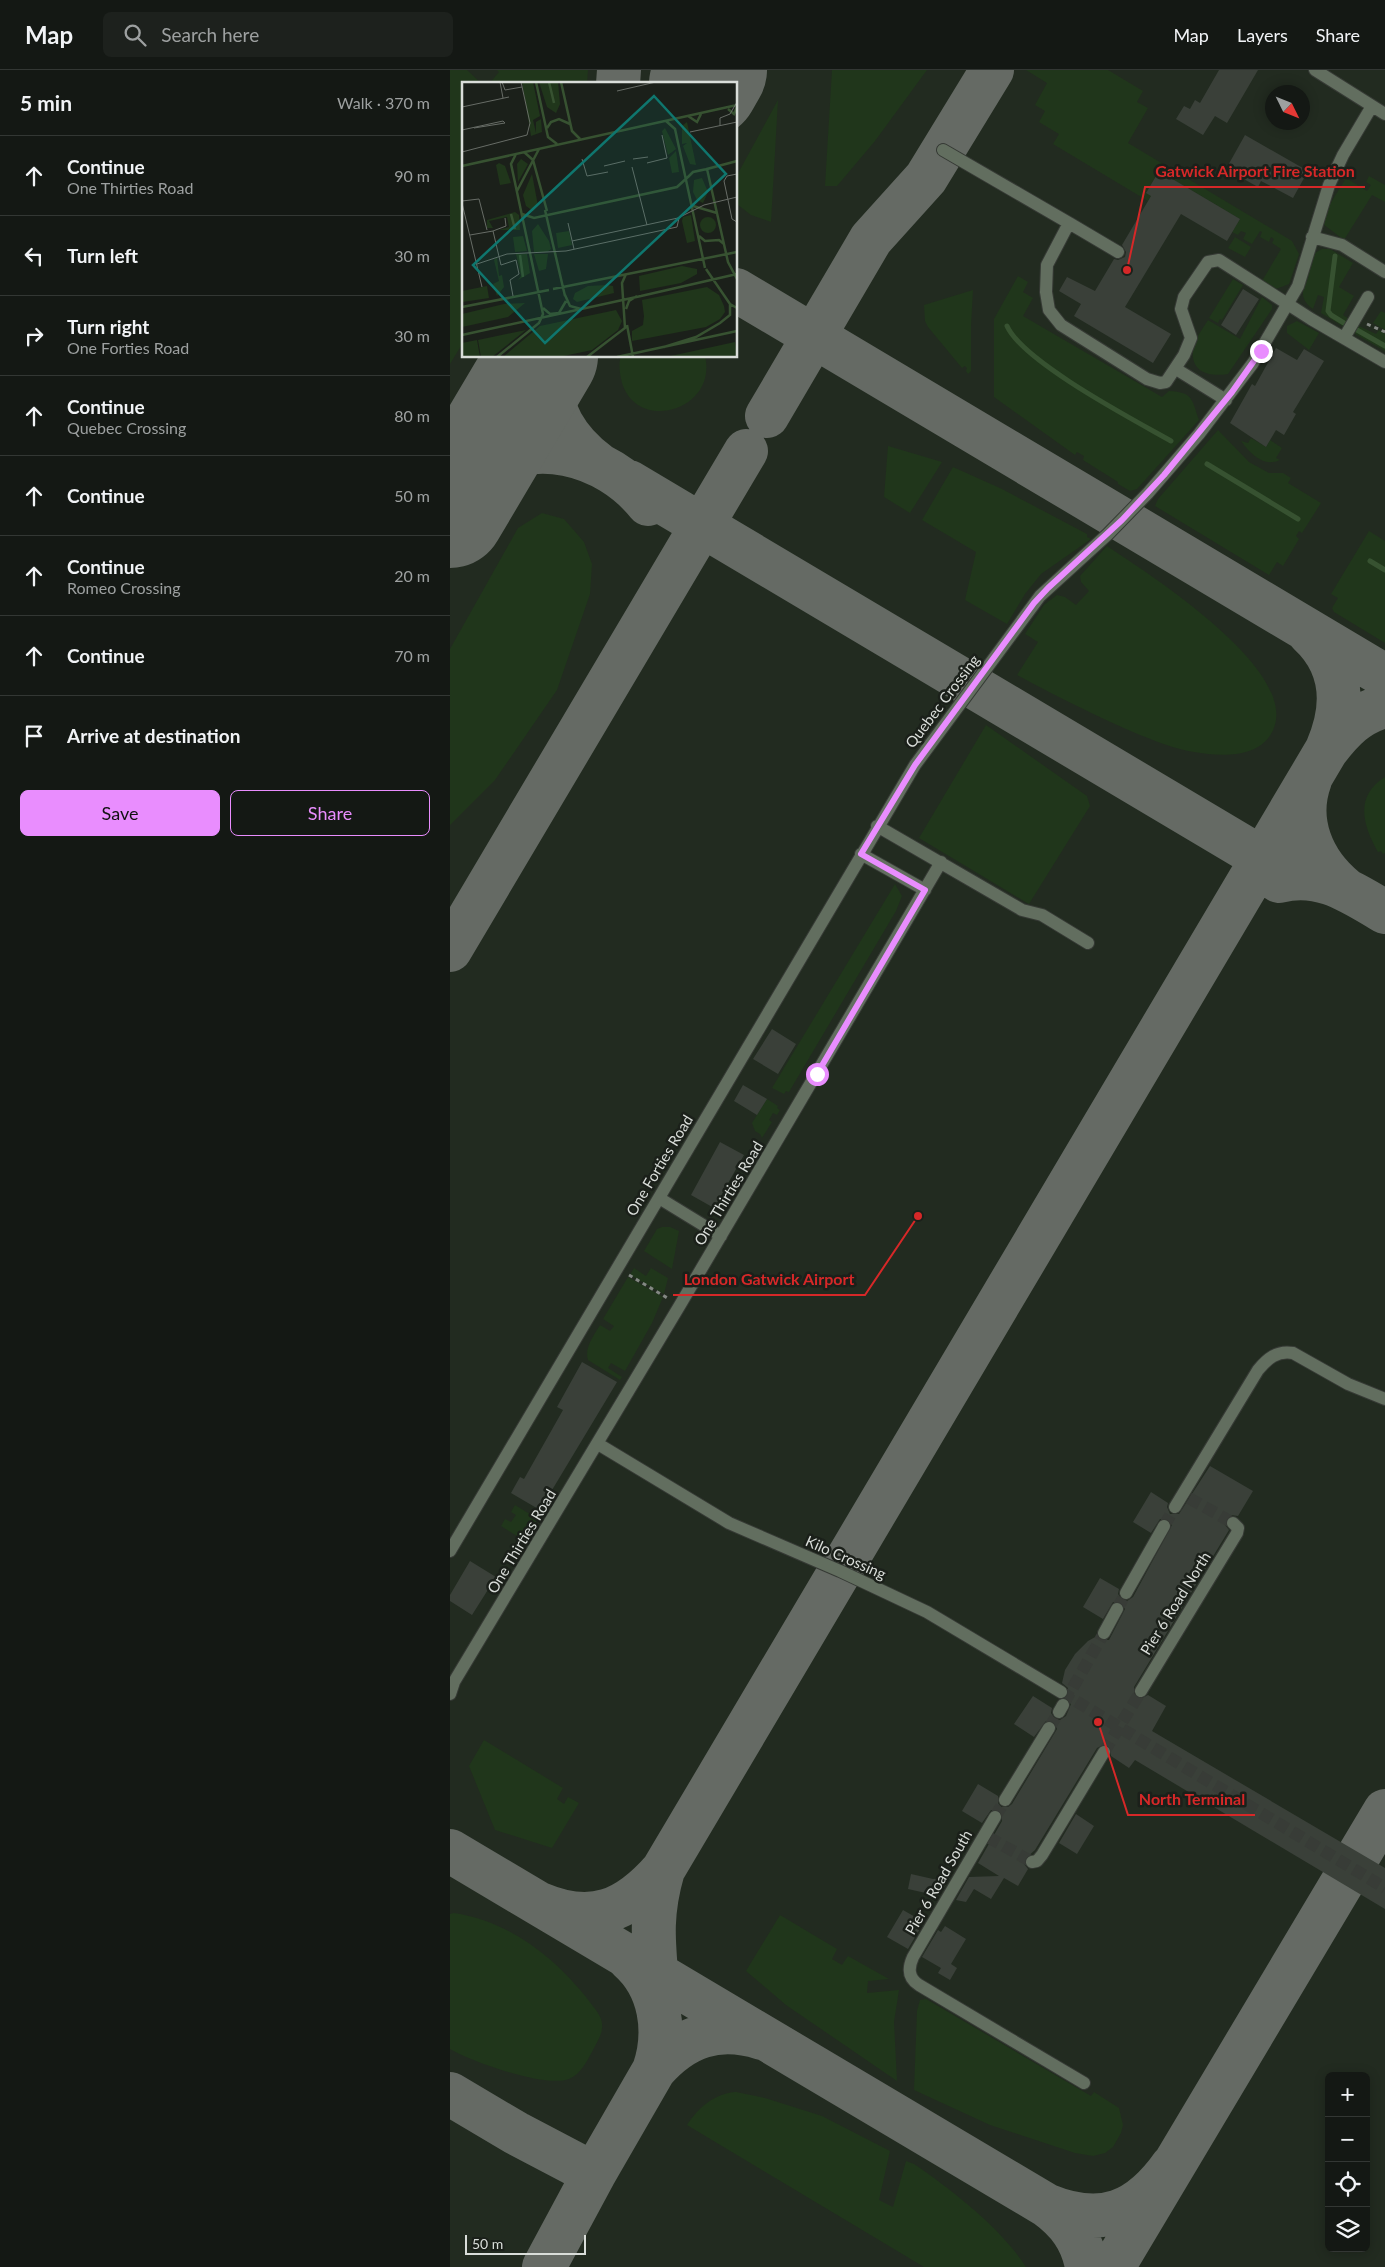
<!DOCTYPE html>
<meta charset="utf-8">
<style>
body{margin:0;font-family:Lato,sans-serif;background:#1d211d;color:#f1f3f6}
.controls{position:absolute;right:15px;bottom:15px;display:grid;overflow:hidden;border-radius:8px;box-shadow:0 2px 12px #0003}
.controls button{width:45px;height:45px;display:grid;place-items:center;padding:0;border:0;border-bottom:1px solid #333734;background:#141814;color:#f1f3f6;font:25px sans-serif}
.compass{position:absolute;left:815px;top:15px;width:45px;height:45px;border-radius:50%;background:#141814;box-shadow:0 2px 12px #0003;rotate:133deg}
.scale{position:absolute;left:15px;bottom:12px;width:121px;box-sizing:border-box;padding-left:5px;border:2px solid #d9ddd9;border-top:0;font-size:14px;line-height:18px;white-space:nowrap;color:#d9ddd9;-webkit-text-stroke:4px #1b201a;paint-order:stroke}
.stop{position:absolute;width:15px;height:15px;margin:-11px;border:4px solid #e98dfe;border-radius:50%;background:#fff}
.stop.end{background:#e98dfe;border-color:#fff;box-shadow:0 1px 5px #0008}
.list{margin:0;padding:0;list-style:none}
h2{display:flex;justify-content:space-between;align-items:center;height:65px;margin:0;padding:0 20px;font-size:21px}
h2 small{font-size:16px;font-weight:400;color:#9da0a0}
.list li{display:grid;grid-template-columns:32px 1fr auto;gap:15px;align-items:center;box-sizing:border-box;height:80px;padding:0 20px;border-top:1px solid #333734}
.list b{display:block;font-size:19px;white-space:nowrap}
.list p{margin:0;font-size:16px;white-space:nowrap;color:#9da0a0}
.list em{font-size:16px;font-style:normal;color:#9da0a0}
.actions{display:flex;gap:10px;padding:15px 20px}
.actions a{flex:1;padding:11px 0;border:1px solid #e98dfe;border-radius:8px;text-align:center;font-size:18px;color:#e98dfe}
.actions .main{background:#e98dfe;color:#111}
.icon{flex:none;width:28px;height:28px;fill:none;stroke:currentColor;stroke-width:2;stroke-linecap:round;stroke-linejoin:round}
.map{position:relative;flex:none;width:935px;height:2197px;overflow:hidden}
header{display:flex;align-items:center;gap:30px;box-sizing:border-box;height:70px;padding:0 25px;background:#141814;border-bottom:1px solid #333734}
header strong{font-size:24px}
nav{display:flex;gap:28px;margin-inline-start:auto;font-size:18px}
.search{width:350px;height:45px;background:#1d211d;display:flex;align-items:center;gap:12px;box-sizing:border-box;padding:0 18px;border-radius:8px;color:#9da0a0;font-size:19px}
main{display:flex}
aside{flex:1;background:#141814}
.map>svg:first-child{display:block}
.built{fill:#222b20;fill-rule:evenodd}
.green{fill:#20361b}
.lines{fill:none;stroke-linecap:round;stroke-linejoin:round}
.stream{stroke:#375231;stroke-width:5}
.taxiway{stroke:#656a64;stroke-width:44}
.runway{stroke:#656a64;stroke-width:110}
.building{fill:#3a4039}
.minor-tunnel{stroke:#383c37;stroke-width:12;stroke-dasharray:12 6;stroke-linecap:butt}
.minor-casing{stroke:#363a35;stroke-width:14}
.path{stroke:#838883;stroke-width:3;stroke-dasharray:4 4;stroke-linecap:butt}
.minor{stroke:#626e5f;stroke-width:12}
.route{stroke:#e98dfe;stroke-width:6}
.labels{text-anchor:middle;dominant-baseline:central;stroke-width:5;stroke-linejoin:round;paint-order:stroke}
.street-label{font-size:15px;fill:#d9ddd9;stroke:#1b201a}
.inset-river{fill:none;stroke:#375231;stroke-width:2.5}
.inset-road{fill:none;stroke:#676c66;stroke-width:1}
.view{fill:#0f766e;fill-opacity:0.15;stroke:#0f766e;stroke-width:2.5}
.inset-edge{fill:none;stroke:#d9ddd9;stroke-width:2.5}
.leader{fill:none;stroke:#d62828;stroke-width:2}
.callout-dot{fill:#d62828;stroke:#1b201a;stroke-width:2}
.callout-label{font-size:16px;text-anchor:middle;font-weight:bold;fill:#d62828;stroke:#1b201a;stroke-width:5;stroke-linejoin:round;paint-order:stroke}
</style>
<header>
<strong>Map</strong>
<div class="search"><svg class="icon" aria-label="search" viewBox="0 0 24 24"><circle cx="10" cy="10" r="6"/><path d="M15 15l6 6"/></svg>Search here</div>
<nav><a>Map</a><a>Layers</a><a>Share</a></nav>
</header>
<main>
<aside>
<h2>5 min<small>Walk · 370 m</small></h2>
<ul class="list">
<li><svg class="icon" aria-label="ahead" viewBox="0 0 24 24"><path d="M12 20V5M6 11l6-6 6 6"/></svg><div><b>Continue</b><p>One Thirties Road</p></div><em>90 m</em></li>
<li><svg class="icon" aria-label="left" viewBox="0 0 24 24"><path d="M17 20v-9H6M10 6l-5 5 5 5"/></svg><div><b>Turn left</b></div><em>30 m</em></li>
<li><svg class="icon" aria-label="right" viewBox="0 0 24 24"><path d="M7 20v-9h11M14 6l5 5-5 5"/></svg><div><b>Turn right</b><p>One Forties Road</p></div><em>30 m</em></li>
<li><svg class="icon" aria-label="ahead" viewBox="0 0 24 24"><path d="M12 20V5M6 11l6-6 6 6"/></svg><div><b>Continue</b><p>Quebec Crossing</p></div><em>80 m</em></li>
<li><svg class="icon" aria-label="ahead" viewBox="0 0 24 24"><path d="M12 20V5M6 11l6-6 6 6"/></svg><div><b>Continue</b></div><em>50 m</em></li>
<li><svg class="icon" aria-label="ahead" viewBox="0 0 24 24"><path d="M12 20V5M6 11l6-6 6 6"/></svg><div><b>Continue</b><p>Romeo Crossing</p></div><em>20 m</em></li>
<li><svg class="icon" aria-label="ahead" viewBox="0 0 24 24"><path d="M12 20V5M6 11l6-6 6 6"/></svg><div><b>Continue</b></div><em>70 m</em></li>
<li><svg class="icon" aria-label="arrive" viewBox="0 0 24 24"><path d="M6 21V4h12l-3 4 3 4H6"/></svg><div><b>Arrive at destination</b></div></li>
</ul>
<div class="actions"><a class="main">Save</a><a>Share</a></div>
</aside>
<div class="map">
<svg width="935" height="2197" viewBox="0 0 935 2197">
<rect width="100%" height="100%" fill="#1b201a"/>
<!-- built -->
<path class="built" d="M0,0H935V2197H0ZM14,14H286V286H14ZM822,22H852V52H822ZM879,2006H916V2178H879Z"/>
<!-- green -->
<path class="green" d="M0,0H17L32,14H14V271L0,294Z
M47,0H138L137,14H39L49,2Z
M382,0H477L425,71L387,116H375Z
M576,0H658L693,21L687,32L698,38L678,73L842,171L849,184L839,214L826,219L812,211L831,179L822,173L824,169L821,167L819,172L810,167L812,162L810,161L802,174L793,169L796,163L791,161L788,165L782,162L790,149L709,101L696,122L701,126L698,131L603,74L609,64L589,52L595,41L585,35L597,13Z
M328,30L321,152L301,145L288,135L286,131V107Z
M919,106L935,115V132L922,125L894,170L873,154L877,139L896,108L917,121L921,115L916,112Z
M785,167L801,177L795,187L778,178Z
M872,179H880L903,193L889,217L904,226L893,245L899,249L894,257L871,243L874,227L868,225L863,239C857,235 852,229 853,221L865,183Z
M568,206L578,212L573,222L583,228L573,246L712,327L719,321C744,322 742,331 749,350L687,419L680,421L668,414V412L633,390L634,386L627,382L625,385L544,327V249Z
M783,209L793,215L772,250L770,249L768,253L759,248Z
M523,220L521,256V301L518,304L516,301L517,298L515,296L512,298L478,257L475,251L474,235Z
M812,227L822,235V239L778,304C760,307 740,303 743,279C745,269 753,258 758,250L790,269Z
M931,241L935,243V260L923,253Z
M847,251L869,263L859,280L837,263V256Z
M907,255L926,264L929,260L935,264V281L902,262Z
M171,286H255C268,340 188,364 172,313C170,304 168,295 171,286Z
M768,360L799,392L819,403H833L841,408L838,413L871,433L852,463L849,461L846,466L849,469L833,496L827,492L819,505L705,436L708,429Z
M801,368L816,377L820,370L832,378L826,388L830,390C813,398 800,383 791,371L798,373Z
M438,376L492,392L460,443L434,427Z
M503,397L552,419L637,464V467L641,469L591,504L575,524L557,554L515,530L526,482L472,450Z
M92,443L114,449L134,472L142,494L140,524L107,620L45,710L0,755V579L68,458Z
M919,461L935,471V573L884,542L882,538L888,528L881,524Z
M657,476C697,503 863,607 819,667C803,689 767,686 744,682C725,679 708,672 690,665C648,647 608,627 567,605L588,572L575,564L594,535L607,525L615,527L626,535L639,521L631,512L630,506Z
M536,655L637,726L640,736L579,834L469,768Z
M935,707V783L933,784L931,781L928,782C913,756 904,726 935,707Z
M445,814L452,826L446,841L339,1022L336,1021L334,1024L322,1018Z
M317,1029L328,1036L327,1038L330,1040L327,1045L323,1043L319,1050L322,1052L312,1068L310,1064L305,1061L302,1053Z
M212,1157H220L229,1161L222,1199L194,1181L207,1159Z
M184,1198L196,1206L201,1198L218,1208L214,1224L180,1205Z
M178,1207L213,1227L202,1253L175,1301L161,1293L158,1298L172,1307L170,1310L138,1290C134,1278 144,1265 150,1255L160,1261L164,1256L153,1249Z
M65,1435L88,1449L81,1460L78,1459L74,1465L77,1468L75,1471L51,1456L55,1449L61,1452L66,1445L61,1442Z
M34,1670L113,1718L107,1729L114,1734L118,1727L129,1733L102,1778L45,1760L19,1696Z
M4,1843C58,1851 103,1886 136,1927C140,1933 148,1941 151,1949C155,1961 148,1970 143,1980C137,1991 131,2004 119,2009C96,2018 22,1992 0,1979V1844Z
M330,1845L387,1879L382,1889L392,1895L398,1886L439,1909L418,1911L417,1923L449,1920L444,1952L447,2011L336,1935L296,1901Z
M476,1929L641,2026L644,2022L669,2038L673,2055L671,2063L663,2077L655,2083L643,2086L625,2083L540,2055L464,2020L467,1941L470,1930Z
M286,2022L315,2028L372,2046L440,2081L429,2130L443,2137L456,2091L464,2094C501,2119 552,2159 576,2197H474L237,2055C248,2038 265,2023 286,2022Z"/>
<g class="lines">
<!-- stream -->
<path class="stream" d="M885,186L878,241L881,245L894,253
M557,256C573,292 684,350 721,371
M907,260L935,276
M757,394L848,449
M920,491L935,500"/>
<!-- taxiway -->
<path class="taxiway" d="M168,14L169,0
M286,220L935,606
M100,286C94,331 113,368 148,394
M317,346L421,169L476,108L542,0
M179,412L827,797L846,805L859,808
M1,440C9,429 16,416 26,407C79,361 157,383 198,434
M859,563C894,595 895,638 877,679
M860,710C845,751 862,792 895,819
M829,811C870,800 901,822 935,842
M0,880L296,381
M0,1781L596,2135C652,2158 689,2143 723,2095
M90,1834C142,1856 177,1841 213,1800L876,681C893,659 908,643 935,636
M208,1925C204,1876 199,1848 213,1800
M204,2000C234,1966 268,1954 312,1968
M0,2024L66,2063L144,2104L94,2197
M144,2104L204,2000C217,1962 211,1917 179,1889
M596,2135C618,2151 632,2169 637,2197
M663,2197L935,1741"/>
<!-- runway -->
<path class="runway" d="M254,14L262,0
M0,443L93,286"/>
</g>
<!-- building -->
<path class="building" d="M769,0H808L777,53L765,46L753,65L726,49L734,36L740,39L745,30L750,33Z
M795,65L858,101L843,128L811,111L808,117L776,99Z
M709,101L790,149L777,171L731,144L675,237L721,264L703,293L624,246L631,234L609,221L617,207L645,221L664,189L668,190L675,187L676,182L672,175L701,126L696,123Z
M793,219L809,229L786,265L771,255Z
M826,278L847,290L854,279L874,291L843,342L846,344L834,365L826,360L816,377L780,353L802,314L805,316Z
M322,959L346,974L328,1004L303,989Z
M293,1015L317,1029L307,1045L284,1031Z
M270,1072L294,1085L264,1138L241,1125Z
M132,1292L167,1312L90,1440L61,1423L70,1407L74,1409L113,1340L107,1337Z
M760,1396L803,1421L788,1446L781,1445L777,1448L775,1455L779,1460L684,1617V1624L690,1629L698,1625L716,1636L702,1661L935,1798V1839L685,1690L679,1698L661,1686V1679L655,1674L647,1678L585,1780L575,1789L574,1794L578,1799L568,1816L554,1808L541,1829L524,1819L516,1832L506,1830L519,1807L549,1806L528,1793L552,1751V1743L549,1740H541L532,1753L512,1741L528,1714L548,1726V1733L551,1737H558L562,1734L607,1659L604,1651H596L584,1667L564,1654L583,1626L602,1638L601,1643L605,1649L610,1650L616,1646L621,1634L616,1628L618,1618L612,1613L615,1600L625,1584L638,1571L647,1566L651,1570H659L675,1539L671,1532H663L653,1549L633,1537L650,1508L669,1519L668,1524L672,1530L677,1531L683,1527L722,1455L718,1449H710L701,1463L683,1452L701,1422L718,1433L717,1437L720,1444H729Z
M20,1491L46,1507L22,1545L0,1531V1525Z
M626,1744L644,1756L627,1784L609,1773Z
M461,1804L483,1809L500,1808L489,1826L458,1819Z
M453,1840L474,1852L458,1879L437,1867Z
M495,1856L516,1869L501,1894L507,1898L500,1910L488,1903L491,1898L472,1887L488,1860L491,1862Z"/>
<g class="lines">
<!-- minor-tunnel -->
<path class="minor-tunnel" d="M739,1428L783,1453
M714,1456L725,1437
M667,1539L676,1523
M611,1622L935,1818
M614,1633L654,1563
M599,1658L609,1642
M654,1682L691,1621
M545,1747L555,1730
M538,1767L582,1792"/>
<!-- minor casing -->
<g class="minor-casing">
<path id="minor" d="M865,0L935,44
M493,80L619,153L597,195L596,222L599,240L611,255L697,309L710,313L716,312L734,285L741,268L731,239L734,227L758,192L769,190L861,249L935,292
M619,153L668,182
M862,167L892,175L935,202
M894,268L918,227
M726,299L776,330
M427,756L572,840L592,845L638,873
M411,784L475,820
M209,1128L271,1166
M148,1374L279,1453L390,1501L477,1542L611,1622
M725,1437L808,1300C817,1289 827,1280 843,1283L898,1314L935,1329
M0,1481L465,695L590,526L658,464L698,423L749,364L803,293L848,216L879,115L893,85L922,36
M676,1523L714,1456
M654,1563L667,1539
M691,1621L787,1463L788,1458L783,1453
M0,1624L4,1612L230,1235L491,792
M609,1642L613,1635
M555,1730L599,1658
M545,1747L463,1887C458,1898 458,1908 469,1915L634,2013
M582,1792L587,1791L592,1785L654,1682"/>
</g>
<!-- path -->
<path class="path" d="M917,254L935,262
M179,1205L219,1229"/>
<!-- minor -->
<use href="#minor" class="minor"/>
</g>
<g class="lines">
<!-- route -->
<path class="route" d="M367,1004L475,820L411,784L465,695L584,533L598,518L672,450L714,405L782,322L811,281"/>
</g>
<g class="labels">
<!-- street labels -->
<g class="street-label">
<text transform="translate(492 631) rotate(-53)">Quebec Crossing</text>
<text transform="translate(209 1095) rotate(-59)">One Forties Road</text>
<text transform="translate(278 1123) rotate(-59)">One Thirties Road</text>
<text transform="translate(71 1471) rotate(-59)">One Thirties Road</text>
<text transform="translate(396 1487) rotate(24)">Kilo Crossing</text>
<text transform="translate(725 1533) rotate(-58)">Pier 6 Road North</text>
<text transform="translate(488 1812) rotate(-60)">Pier 6 Road South</text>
</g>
</g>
<!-- overview -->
<g transform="translate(12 12)">
<rect width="275" height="275" fill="#1b201a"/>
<path d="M60,0H71L78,34L71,38L74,51V40L79,37L80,50L69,54ZM77,0H96L98,22L94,31L85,25ZM225,40L234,83L228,82L221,64L225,61L220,62V44ZM203,46L214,67L206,73L200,49ZM214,69L217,90L210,91L207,76ZM59,77L66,82L56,100L55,82ZM37,81L43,84L49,101L38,103L34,83ZM70,92L76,124L71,129L64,124L61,113ZM240,96L246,110L241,121L235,118L231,110L232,98ZM53,130L57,133L58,148H37L47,145L45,135L27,139L31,146H25V138ZM229,133L233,159L225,161L220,139L221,135ZM238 143a8 8 0 1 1 16 0a8 8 0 1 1-16 0ZM76,142L87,159L89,167L85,170H72L70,149ZM107,149L110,163L96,166L94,151ZM61,154L65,169L53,170L51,155ZM54,172H65L68,191L56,198L59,194ZM72,172H86L84,187L77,189ZM35,175L37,194L40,193L42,205L35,214L31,202L37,199L32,178ZM220,184L235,187V192L219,201L178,209L177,194ZM145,203L151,204L152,211L115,220L111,217L113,211L126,204ZM25,204L27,216L0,220V209ZM245,205L257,213L262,224L263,230L258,237L244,245L170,259V249L181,243L182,234L192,235L182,234L180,218ZM63,221L46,235L0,245V232L42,222ZM154,228L160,239L156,248L130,268L97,275H41L78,244ZM64,248L30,275H19L16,258ZM15,258L18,275H0V261ZM273,260L275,275H204Z" fill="#20361b"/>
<path class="inset-river" d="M74,0L86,55L95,62M87,0L92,21M99,0L110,49L118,57M266,27L272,32L275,25M226,34L235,40L239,32M204,39L213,47L243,186M85,46L89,40L97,37L108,42M62,70L71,78L85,129M275,79L245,87L266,180L275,197M0,84L275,23M226,95L231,90L245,87M55,109L77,67M231,124L255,131M83,128L103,214M49,132L53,147M60,132L72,136L215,105L227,94M237,154L243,159L257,158L262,162M58,173L61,195M244,187L268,222L275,226M91,207L275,170M103,213L108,224L119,227M179,214L275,192M0,225L87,208M81,226L88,232L97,231L104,219M164,227L167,219L175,214M165,243L171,275M0,253L179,214M202,265L234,255L258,241L268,233V222M35,275L77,241L81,232L49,82L54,72M125,275L163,246L160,201L164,192M155,275L275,249"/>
<path class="inset-road" d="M38,0L41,16M40,0L43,8L60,5M155,9L194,0M0,25L47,15M258,44V36L268,32L275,20M0,48L41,39L43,41L12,46M228,50L275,40M0,70L65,53L68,41L59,0M120,77L125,94L146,90M171,77L186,75M185,81L205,76L200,53M142,84L163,79M170,85L185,143M275,92L265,94L262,99L270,137L275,140M0,119L17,117L25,148M0,121L20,205M106,141L112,167M31,149L44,144L43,136M8,153L31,149L39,183L54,178L57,192L48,198L51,214M110,159L216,136L242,123L275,115M15,182L45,172L104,169L215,145L217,136"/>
<path class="view" d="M192,14L264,92L83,261L11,183Z"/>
<rect width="275" height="275" class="inset-edge"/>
</g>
<!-- callouts -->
<path class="leader" d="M677 200L695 117H915M468 1146L415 1225H223M648 1652L678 1745H805"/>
<g class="callout-dot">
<circle cx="677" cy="200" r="5"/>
<circle cx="468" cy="1146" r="5"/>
<circle cx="648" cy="1652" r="5"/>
</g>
<g class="callout-label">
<text x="805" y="107">Gatwick Airport Fire Station</text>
<text x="319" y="1215">London Gatwick Airport</text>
<text x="742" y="1735">North Terminal</text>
</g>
</svg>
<div class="controls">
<button>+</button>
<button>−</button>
<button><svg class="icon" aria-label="locate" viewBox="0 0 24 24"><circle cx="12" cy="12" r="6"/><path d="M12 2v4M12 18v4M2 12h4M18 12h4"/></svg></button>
<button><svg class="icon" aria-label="layers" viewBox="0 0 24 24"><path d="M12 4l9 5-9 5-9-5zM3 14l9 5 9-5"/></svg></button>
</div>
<svg class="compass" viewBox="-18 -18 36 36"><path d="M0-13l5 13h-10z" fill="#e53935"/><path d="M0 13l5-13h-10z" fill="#9da0a0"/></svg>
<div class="scale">50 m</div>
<div class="stop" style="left:367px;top:1004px"></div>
<div class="stop end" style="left:811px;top:281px"></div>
</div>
</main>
